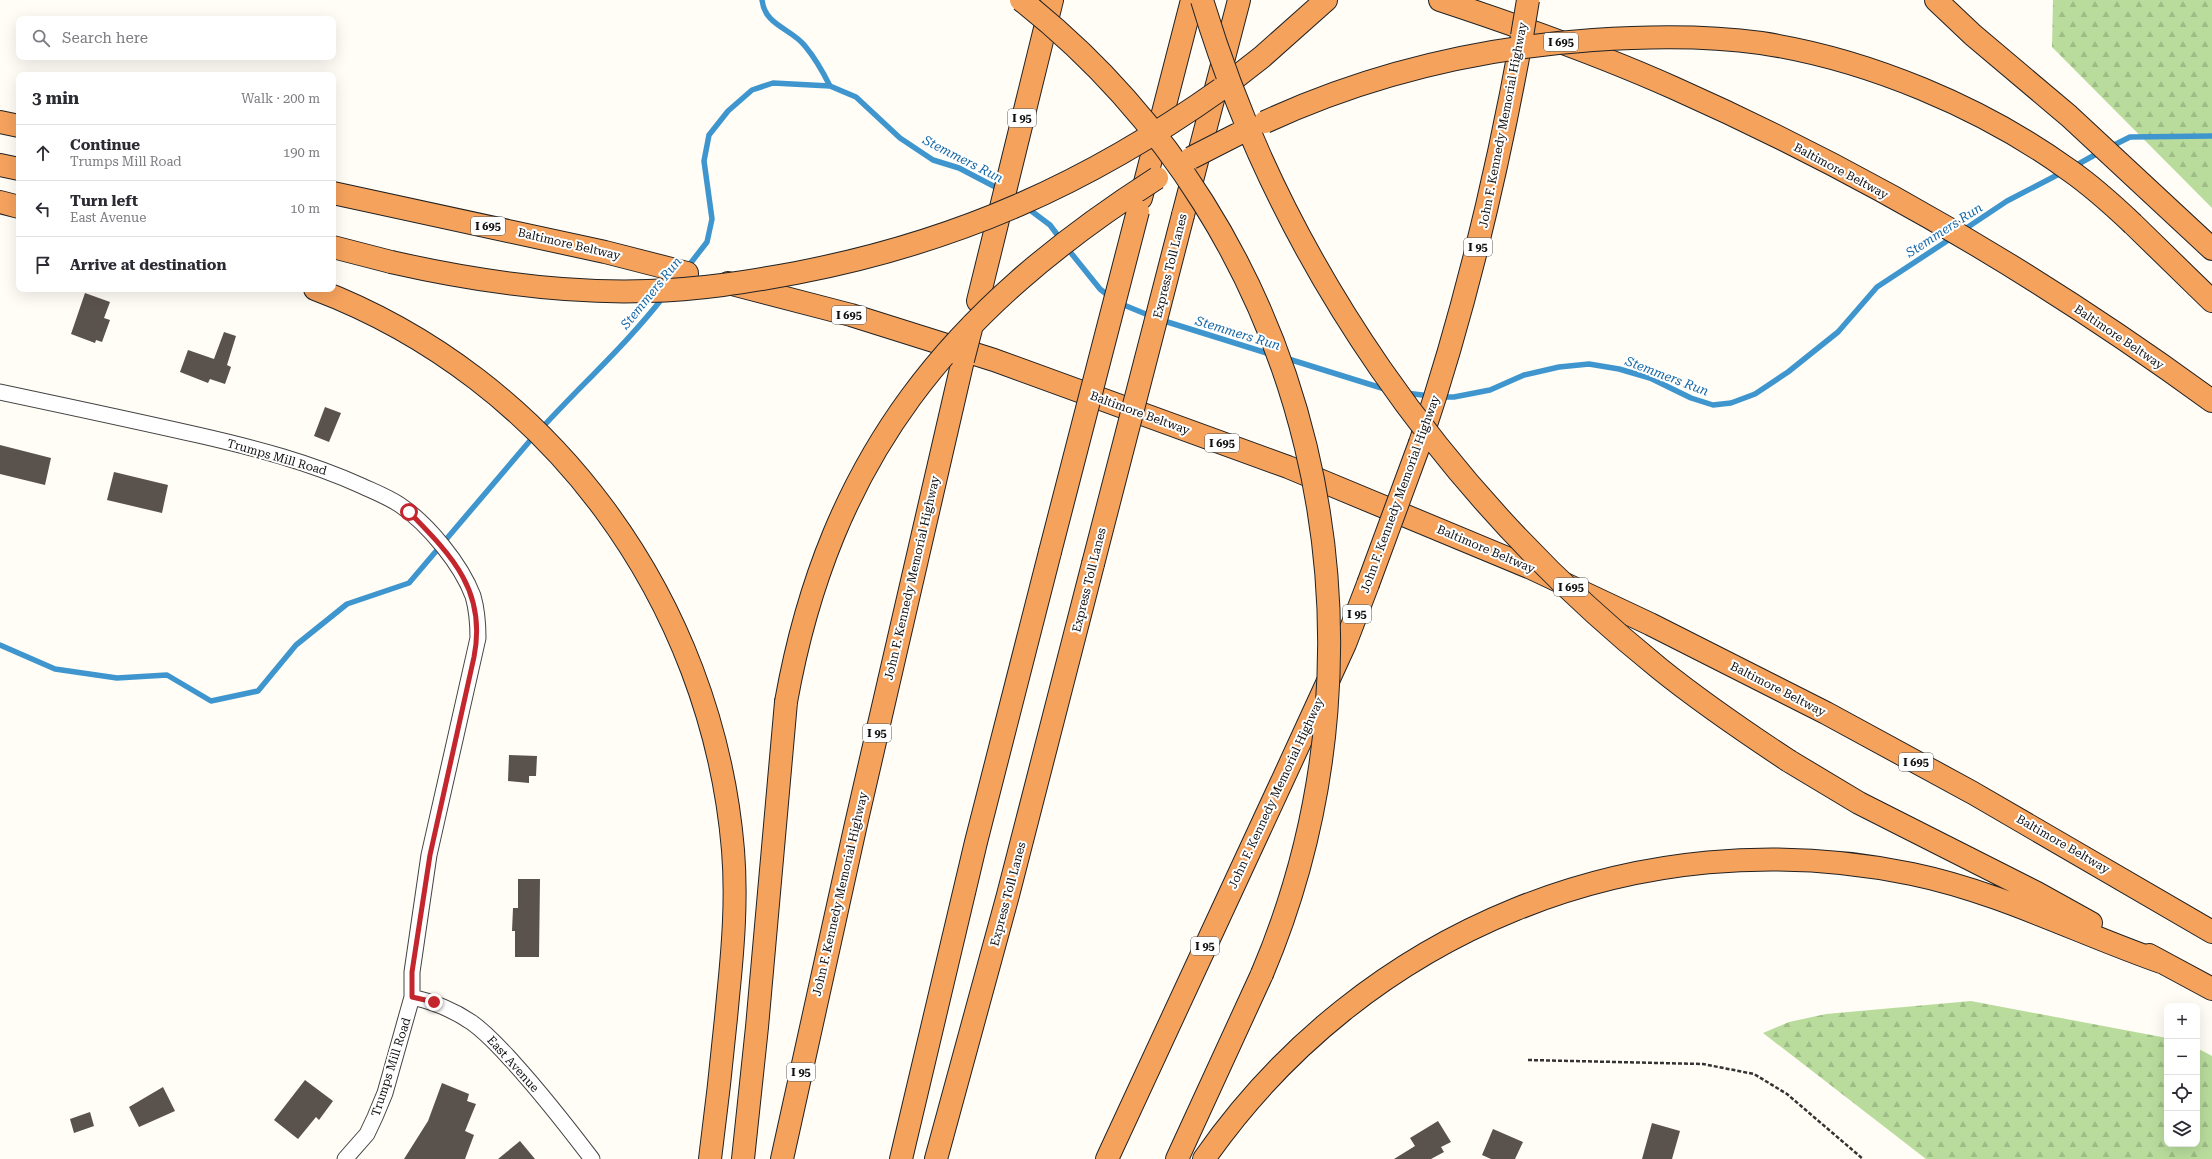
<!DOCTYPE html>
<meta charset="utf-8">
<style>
body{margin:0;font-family:"Roboto Serif",serif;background:#f7f7f7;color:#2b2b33}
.controls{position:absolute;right:12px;bottom:12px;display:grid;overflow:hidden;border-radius:8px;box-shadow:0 4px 16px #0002}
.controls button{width:36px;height:36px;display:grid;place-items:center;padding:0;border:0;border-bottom:1px solid #e1e1e2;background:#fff;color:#2b2b33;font:20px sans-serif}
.stop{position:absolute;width:12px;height:12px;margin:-9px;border:3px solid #c4262e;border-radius:50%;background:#fff}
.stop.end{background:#c4262e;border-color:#fff;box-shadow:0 1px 4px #0008}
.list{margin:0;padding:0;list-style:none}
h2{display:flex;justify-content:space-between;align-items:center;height:52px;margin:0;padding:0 16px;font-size:17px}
h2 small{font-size:13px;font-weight:400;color:#7c7c81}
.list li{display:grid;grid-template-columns:26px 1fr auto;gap:12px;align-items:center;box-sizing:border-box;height:56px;padding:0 16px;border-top:1px solid #e1e1e2}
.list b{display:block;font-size:15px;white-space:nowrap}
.list p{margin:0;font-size:13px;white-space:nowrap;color:#7c7c81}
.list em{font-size:13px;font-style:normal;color:#7c7c81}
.icon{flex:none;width:22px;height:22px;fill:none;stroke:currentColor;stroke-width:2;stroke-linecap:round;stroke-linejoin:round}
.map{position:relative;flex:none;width:2212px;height:1159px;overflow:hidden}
.search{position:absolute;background:#fff;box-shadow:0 4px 16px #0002;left:16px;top:16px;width:320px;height:44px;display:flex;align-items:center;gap:10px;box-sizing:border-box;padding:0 14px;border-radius:8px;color:#7c7c81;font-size:15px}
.panel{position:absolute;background:#fff;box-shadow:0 4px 16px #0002;left:16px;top:72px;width:320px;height:220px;border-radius:8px}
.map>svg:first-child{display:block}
.forest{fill:url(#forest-firs)}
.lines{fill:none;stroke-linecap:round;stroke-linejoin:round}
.stream{stroke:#3f96cf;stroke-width:5.5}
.building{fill:#5a524d}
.minor-casing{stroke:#444;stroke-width:17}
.motorway-casing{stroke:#222;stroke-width:24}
.path{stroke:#333;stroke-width:2.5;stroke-dasharray:4 2;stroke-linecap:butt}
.minor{stroke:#fff;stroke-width:15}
.motorway{stroke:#f5a25d;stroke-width:22}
.motorway-bridge-casing{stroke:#222;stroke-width:24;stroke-linecap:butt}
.motorway-bridge{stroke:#f5a25d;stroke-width:22}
.route{stroke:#c4262e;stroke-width:5}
.labels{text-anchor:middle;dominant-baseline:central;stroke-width:4;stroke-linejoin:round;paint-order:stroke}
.shield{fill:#fff;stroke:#585858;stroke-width:1}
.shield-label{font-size:11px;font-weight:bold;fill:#111}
.street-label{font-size:12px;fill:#111;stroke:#fff}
.water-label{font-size:13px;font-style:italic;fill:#1768a6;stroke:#fff}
</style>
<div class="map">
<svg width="2212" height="1159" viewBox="0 0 2212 1159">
<defs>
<pattern id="forest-firs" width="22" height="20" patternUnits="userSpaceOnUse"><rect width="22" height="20" fill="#b9dc9c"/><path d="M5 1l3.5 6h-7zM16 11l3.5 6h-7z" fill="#9ebc85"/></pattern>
</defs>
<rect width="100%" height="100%" fill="#fffdf5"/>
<!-- forest -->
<path class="forest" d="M2053,0H2212V208L2052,47Z
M1971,1001L2167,1038V1144H2197V1048L2212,1056V1159H1926L1763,1033L1789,1022L1826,1014Z"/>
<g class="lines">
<!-- stream -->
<path class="stream" d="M762,0C765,26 791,28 805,46C815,58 823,72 830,86
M2110,147L2130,137L2212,136
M2073,167L2100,152
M1026,207L1050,225L1062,241
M1962,231L2007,201L2063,172
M1067,248L1100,289L1110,297
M686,269L707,242L712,219L704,161L709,135L728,111L752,90L773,83L830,86L856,97L900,138L933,160L959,168L1001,190
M1119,303L1153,317
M1161,320L1270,354
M1282,357L1388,390
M1406,393L1430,396
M1440,397H1454L1490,390L1524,375L1559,367L1589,364L1619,369L1650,378L1691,398L1713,405L1731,403L1755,394L1788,372L1838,332L1877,287L1953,237
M540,430C581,385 627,344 664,296
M0,645L55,669L117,678L167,675L211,701L258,691L296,645L347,604L409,583L534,436"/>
</g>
<!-- building -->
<path class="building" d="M85,293L110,302L104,318L110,320L102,342L96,340L95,343L71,334Z
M224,332L236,336L227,365L231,367L225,384L210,379L208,383L180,372L188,350L214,359Z
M325,407L341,413L329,442L314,436Z
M0,445L51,458L45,485L0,474Z
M114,472L168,485L162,513L107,500Z
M509,755L537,756L536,776H529V783L508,781Z
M518,879H540L539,957H515V931H512L513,908H518Z
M305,1080L333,1101L319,1120L316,1117L298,1139L274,1120Z
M442,1083L469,1094L467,1101L476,1104L465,1131L474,1135L465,1159H404L428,1121Z
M163,1087L175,1111L139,1127L129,1107Z
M90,1112L94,1126L74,1133L70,1119Z
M1438,1121L1451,1142L1441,1147L1444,1152L1431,1159H1394L1415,1146L1410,1138Z
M1652,1123L1680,1131L1672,1159H1642Z
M1493,1129L1523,1142L1515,1159H1491L1482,1155Z
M520,1141L535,1159H498Z"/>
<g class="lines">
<!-- minor casing -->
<g class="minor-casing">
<path id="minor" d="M0,392C66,406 132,420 198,435C255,448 309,462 362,486C375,492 388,497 400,505C428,524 461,564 473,596C477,610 478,624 478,638L429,855L412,972V997L385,1093L375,1117L367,1134L345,1159
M412,997C434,1002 452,1009 471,1022C487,1033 500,1048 513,1062C541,1093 567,1126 592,1159"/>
</g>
<!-- motorway casing -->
<g class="motorway-casing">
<path id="motorway" d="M1440,0C1519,26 1598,54 1674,88C1863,172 2045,279 2212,401
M1936,0L1973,35L2069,116L2212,249
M1221,89L1262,57L1326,0
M0,122L19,126
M0,165L19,169
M333,193L605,252L687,273
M1141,198L1192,0
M0,202L19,207
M1183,215L1239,0
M2133,224L2212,301
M333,247L391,262
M728,283L851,315L994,360L1288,467L1531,568L1650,624L1826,713L1973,793L2212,932
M315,289C550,378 712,600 733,850C737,899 733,948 728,997C723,1051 717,1105 710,1159
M978,301L1052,0
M1420,443C1465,310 1497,174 1522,36
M1789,761L1859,803L2037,893L2091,923
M2149,955L2212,989
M743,1159L757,1027L786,702
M782,1159L856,824L963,360
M901,1159L976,842L1050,552
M936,1159L1008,895L1093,564
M1107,1159L1284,777L1345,644L1368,584
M1177,1159L1262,974
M1204,1159C1363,931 1638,817 1912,874C1999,892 2078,933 2161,962"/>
</g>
<!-- path -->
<path class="path" d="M1528,1060L1703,1064L1754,1074L1787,1094L1863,1159"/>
<!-- minor -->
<use href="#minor" class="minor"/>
<!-- motorway -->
<use href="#motorway" class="motorway"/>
<!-- motorway-bridge casing -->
<g class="motorway-bridge-casing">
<path id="motorway-bridge" d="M1021,0C1315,232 1406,634 1262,974
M1202,0C1281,264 1447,497 1660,669C1701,702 1745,732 1789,761
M1522,36L1528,0
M1265,122C1369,74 1479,48 1593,40C1650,36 1704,35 1761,43C1867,59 1982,107 2069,170C2092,186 2113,205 2133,224
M1191,158L1238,134
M391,262C475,281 561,294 648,291C698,290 747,282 796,273C957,242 1087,184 1221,89
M963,360L972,325
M1050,552L1138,211
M1093,564L1183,215
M1368,584L1420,443
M786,702C830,456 951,310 1157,178"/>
</g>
<!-- motorway-bridge -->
<use href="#motorway-bridge" class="motorway-bridge"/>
</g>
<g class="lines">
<!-- route -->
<path class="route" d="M409,512C452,556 487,591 474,657L430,855L412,972V997L434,1002"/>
</g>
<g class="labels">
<!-- shield labels -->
<g class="shield">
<rect x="1544" y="33" width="34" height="18" rx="3"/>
<rect x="1008" y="109" width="28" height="18" rx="3"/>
<rect x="471" y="217" width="34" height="18" rx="3"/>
<rect x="1464" y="238" width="28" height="18" rx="3"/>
<rect x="832" y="306" width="34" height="18" rx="3"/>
<rect x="1205" y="434" width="34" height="18" rx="3"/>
<rect x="1554" y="578" width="34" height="18" rx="3"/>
<rect x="1343" y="605" width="28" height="18" rx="3"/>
<rect x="863" y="724" width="28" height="18" rx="3"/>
<rect x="1899" y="753" width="34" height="18" rx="3"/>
<rect x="1191" y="937" width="28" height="18" rx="3"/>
<rect x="787" y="1063" width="28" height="18" rx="3"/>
</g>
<g class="shield-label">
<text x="1561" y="42">I 695</text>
<text x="1022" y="118">I 95</text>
<text x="488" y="226">I 695</text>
<text x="1478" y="247">I 95</text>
<text x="849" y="315">I 695</text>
<text x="1222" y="443">I 695</text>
<text x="1571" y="587">I 695</text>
<text x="1357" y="614">I 95</text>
<text x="877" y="733">I 95</text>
<text x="1916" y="762">I 695</text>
<text x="1205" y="946">I 95</text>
<text x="801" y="1072">I 95</text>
</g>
<!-- street labels -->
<g class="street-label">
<text transform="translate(1503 125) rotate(-79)">John F. Kennedy Memorial Highway</text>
<text transform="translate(1841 171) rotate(28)">Baltimore Beltway</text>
<text transform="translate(569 244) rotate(13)">Baltimore Beltway</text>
<text transform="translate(1170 266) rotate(-76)">Express Toll Lanes</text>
<text transform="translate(2119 337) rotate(34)">Baltimore Beltway</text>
<text transform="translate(1140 413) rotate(20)">Baltimore Beltway</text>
<text transform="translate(277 457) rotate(16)">Trumps Mill Road</text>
<text transform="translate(1400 494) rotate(-70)">John F. Kennedy Memorial Highway</text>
<text transform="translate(1486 549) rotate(23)">Baltimore Beltway</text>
<text transform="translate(912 578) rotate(-77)">John F. Kennedy Memorial Highway</text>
<text transform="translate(1089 580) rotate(-76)">Express Toll Lanes</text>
<text transform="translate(1778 689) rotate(27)">Baltimore Beltway</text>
<text transform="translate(1276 793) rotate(-65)">John F. Kennedy Memorial Highway</text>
<text transform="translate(2063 844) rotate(30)">Baltimore Beltway</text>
<text transform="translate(840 894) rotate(-77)">John F. Kennedy Memorial Highway</text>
<text transform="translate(1008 894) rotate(-75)">Express Toll Lanes</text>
<text transform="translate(513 1064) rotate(48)">East Avenue</text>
<text transform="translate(391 1067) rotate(-72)">Trumps Mill Road</text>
</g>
<!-- water labels -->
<g class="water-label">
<text transform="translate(963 159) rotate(27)">Stemmers Run</text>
<text transform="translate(1944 230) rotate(-33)">Stemmers Run</text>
<text transform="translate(651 293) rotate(-51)">Stemmers Run</text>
<text transform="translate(1238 333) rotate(17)">Stemmers Run</text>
<text transform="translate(1667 376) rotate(21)">Stemmers Run</text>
</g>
</g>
</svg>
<div class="controls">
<button>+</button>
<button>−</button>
<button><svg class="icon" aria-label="locate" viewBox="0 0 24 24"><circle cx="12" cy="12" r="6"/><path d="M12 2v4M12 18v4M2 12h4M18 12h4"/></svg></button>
<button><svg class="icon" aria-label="layers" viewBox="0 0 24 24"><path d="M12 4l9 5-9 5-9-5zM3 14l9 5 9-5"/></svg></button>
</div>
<div class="stop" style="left:409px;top:512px"></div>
<div class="stop end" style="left:434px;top:1002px"></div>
<div class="search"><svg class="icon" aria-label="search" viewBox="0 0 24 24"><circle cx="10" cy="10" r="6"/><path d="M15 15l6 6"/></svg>Search here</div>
<section class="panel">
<h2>3 min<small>Walk · 200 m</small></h2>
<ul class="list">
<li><svg class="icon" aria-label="ahead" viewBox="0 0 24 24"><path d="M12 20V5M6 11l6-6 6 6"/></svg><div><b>Continue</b><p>Trumps Mill Road</p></div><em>190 m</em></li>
<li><svg class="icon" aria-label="left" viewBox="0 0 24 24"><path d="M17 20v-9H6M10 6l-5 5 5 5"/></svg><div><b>Turn left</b><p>East Avenue</p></div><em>10 m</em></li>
<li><svg class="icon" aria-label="arrive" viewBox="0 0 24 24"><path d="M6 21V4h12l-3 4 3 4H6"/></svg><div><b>Arrive at destination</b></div></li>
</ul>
</section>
</div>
